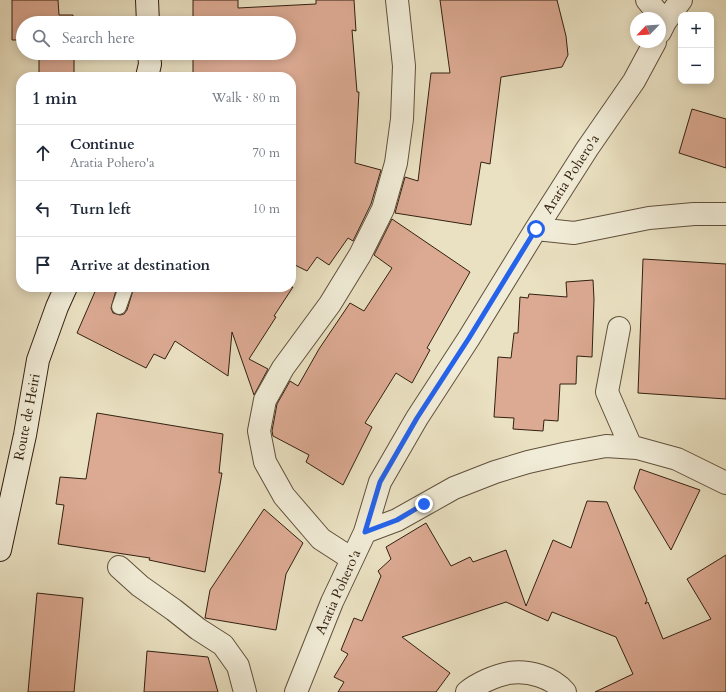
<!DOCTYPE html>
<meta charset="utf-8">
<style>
body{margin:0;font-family:Cardo,serif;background:#f6f6f7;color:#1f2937}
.controls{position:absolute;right:12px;top:12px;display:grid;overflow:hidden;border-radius:8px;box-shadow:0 2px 10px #0003}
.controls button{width:36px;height:36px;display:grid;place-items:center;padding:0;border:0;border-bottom:1px solid #e0e1e3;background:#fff;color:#1f2937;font:20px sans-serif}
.compass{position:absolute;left:630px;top:12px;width:36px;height:36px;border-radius:50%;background:#fff;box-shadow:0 2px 10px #0003;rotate:245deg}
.stop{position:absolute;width:12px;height:12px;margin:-9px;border:3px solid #2563eb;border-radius:50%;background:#fff}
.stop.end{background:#2563eb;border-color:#fff;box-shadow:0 1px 4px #0008}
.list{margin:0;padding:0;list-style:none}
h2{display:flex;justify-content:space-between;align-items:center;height:52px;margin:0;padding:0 16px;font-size:17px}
h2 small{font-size:13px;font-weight:400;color:#747a83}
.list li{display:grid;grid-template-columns:26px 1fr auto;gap:12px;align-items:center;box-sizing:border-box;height:56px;padding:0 16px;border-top:1px solid #e0e1e3}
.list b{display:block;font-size:15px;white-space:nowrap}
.list p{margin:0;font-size:13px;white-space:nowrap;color:#747a83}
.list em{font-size:13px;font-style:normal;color:#747a83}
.icon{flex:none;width:22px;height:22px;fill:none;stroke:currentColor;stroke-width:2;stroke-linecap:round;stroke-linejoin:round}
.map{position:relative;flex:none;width:726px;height:692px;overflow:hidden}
.search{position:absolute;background:#fff;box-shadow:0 2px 10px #0003;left:16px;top:16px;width:280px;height:44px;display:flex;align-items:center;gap:10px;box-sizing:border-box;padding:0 14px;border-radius:22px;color:#747a83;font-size:15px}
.panel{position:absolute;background:#fff;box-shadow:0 2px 10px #0003;left:16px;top:72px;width:280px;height:220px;border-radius:16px}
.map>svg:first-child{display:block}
.building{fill:#dcaa93;stroke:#322010}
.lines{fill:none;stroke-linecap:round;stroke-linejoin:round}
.service-casing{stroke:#60503c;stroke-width:16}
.minor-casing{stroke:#60503c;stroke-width:24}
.secondary-casing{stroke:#322010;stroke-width:24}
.service{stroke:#f1ecd7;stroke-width:14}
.minor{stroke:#f1ecd7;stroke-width:22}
.secondary{stroke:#f1ecd7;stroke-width:22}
.route{stroke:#2563eb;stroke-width:5}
.labels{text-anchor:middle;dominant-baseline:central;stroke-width:3;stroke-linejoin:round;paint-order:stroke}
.street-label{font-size:14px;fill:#322010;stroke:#f1ecd7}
</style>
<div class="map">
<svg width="726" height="692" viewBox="0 0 726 692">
<rect width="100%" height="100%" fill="#eae1c2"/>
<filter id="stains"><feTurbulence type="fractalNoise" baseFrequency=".005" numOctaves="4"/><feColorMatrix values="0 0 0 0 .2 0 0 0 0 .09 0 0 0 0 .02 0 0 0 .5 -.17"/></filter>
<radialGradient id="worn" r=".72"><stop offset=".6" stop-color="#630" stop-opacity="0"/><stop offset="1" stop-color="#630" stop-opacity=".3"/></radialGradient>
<!-- building -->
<path class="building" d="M12,0H58L59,15H73V23H23V40H12Z
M193,0H238V8L316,4V0H354L356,31L352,30L357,92H359L355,163L381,170L371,204L353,241L348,238L329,265L317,257L307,271L291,263V77H193V53H289V23H193Z
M440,0H557L566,36L568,55L562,67L501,77L490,164L481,162L471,225L395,213L405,177L418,181L431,73H450Z
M39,53H74V77H39Z
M692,109L726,119V168L679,153Z
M392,219L470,272L427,348L430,350L412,383L396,373L365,423L372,427L343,485L306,462L309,455L273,436L272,431L277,404L290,381L298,386L319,349L350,303L364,311L392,268L374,255Z
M643,259L726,264V399L638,393Z
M593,280L594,299L592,357L577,356L576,384H560L558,421L544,420L543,431L513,429L514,418L494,417L498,357L511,358L514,333H518L520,297L528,298L529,294L567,297L566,282Z
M97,287H117L111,308L113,313L120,315L124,314L127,310L134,287H293L274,316L276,317L249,359L268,369L254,395L232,332L228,376L175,341L165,359L154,354L146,368L77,333Z
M97,413L223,434L219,473H222L205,572L149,560L150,558L58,544L64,505L56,504L60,477L86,479Z
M640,469L700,490L671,550L634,488Z
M587,501L607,502L647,600L645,604L648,602L663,639L711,619L687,579L726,555V692H595L633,674L616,637L552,612L548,621L506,602L402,637L450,673L436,692H338L344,682L334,677L348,654L341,650L354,618L362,621L381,576L378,571L391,559L386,547L426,523L451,566L470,557L473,562L506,550L526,606L553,540L571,548Z
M264,509L303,543L286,574L276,630L205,618L210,590Z
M37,593L83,598L74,692H28Z
M147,651L208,657L218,692H144Z"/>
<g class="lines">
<!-- service casing -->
<g class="service-casing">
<path id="service" d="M119,307L126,287"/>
</g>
<!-- minor casing -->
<g class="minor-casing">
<path id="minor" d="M647,0L665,22
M660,32L665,22L681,0
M536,229L574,233L649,218L694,214H726
M619,328L607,392L631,447
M365,532L397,520L454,488L495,472L528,462L568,453L606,446L637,448L677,459L726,483
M352,559L321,539L284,496L265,462L259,431L265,400L283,368L330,304L360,255L383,209L396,163L402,119L404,66L397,0
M119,567L140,586L174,610L198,629L223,645L238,666L245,692
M296,692L332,602L365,532L380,482L417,418L469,338L536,229L587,149L634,81L655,42
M467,692C477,684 496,675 509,673C529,670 552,677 565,692"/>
</g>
<!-- secondary casing -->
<g class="secondary-casing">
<path id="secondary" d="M147,0L148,23
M147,77L150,64L149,53
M0,550L25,435L38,360L57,307L66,287"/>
</g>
<!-- service -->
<use href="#service" class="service"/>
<!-- minor -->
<use href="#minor" class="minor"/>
<!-- secondary -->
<use href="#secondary" class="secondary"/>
</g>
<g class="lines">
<!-- route -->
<path class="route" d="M424,504L397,520L365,532L380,482L417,418L469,338L536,229"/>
</g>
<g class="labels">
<!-- street labels -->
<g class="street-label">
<text transform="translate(571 174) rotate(-57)">Aratia Pohero'a</text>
<text transform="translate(27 417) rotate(-79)">Route de Heiri</text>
<text transform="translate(338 592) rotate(-66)">Aratia Pohero'a</text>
</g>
</g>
<rect width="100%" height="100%" filter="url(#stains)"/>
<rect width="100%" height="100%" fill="url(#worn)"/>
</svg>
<div class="controls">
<button>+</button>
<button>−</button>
</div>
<svg class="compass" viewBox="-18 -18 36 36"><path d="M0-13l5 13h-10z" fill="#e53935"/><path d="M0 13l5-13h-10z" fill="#747a83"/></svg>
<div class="stop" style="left:536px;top:229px"></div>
<div class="stop end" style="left:424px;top:504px"></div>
<div class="search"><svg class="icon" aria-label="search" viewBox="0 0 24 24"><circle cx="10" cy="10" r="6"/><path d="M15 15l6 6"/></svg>Search here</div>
<section class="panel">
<h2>1 min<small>Walk · 80 m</small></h2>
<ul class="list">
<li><svg class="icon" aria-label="ahead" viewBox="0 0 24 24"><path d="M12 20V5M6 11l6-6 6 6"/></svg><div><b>Continue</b><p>Aratia Pohero'a</p></div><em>70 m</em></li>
<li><svg class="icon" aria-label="left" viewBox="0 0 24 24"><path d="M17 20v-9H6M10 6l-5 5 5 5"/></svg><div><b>Turn left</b></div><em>10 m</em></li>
<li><svg class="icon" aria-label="arrive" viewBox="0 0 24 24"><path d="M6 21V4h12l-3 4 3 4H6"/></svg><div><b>Arrive at destination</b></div></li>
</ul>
</section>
</div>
